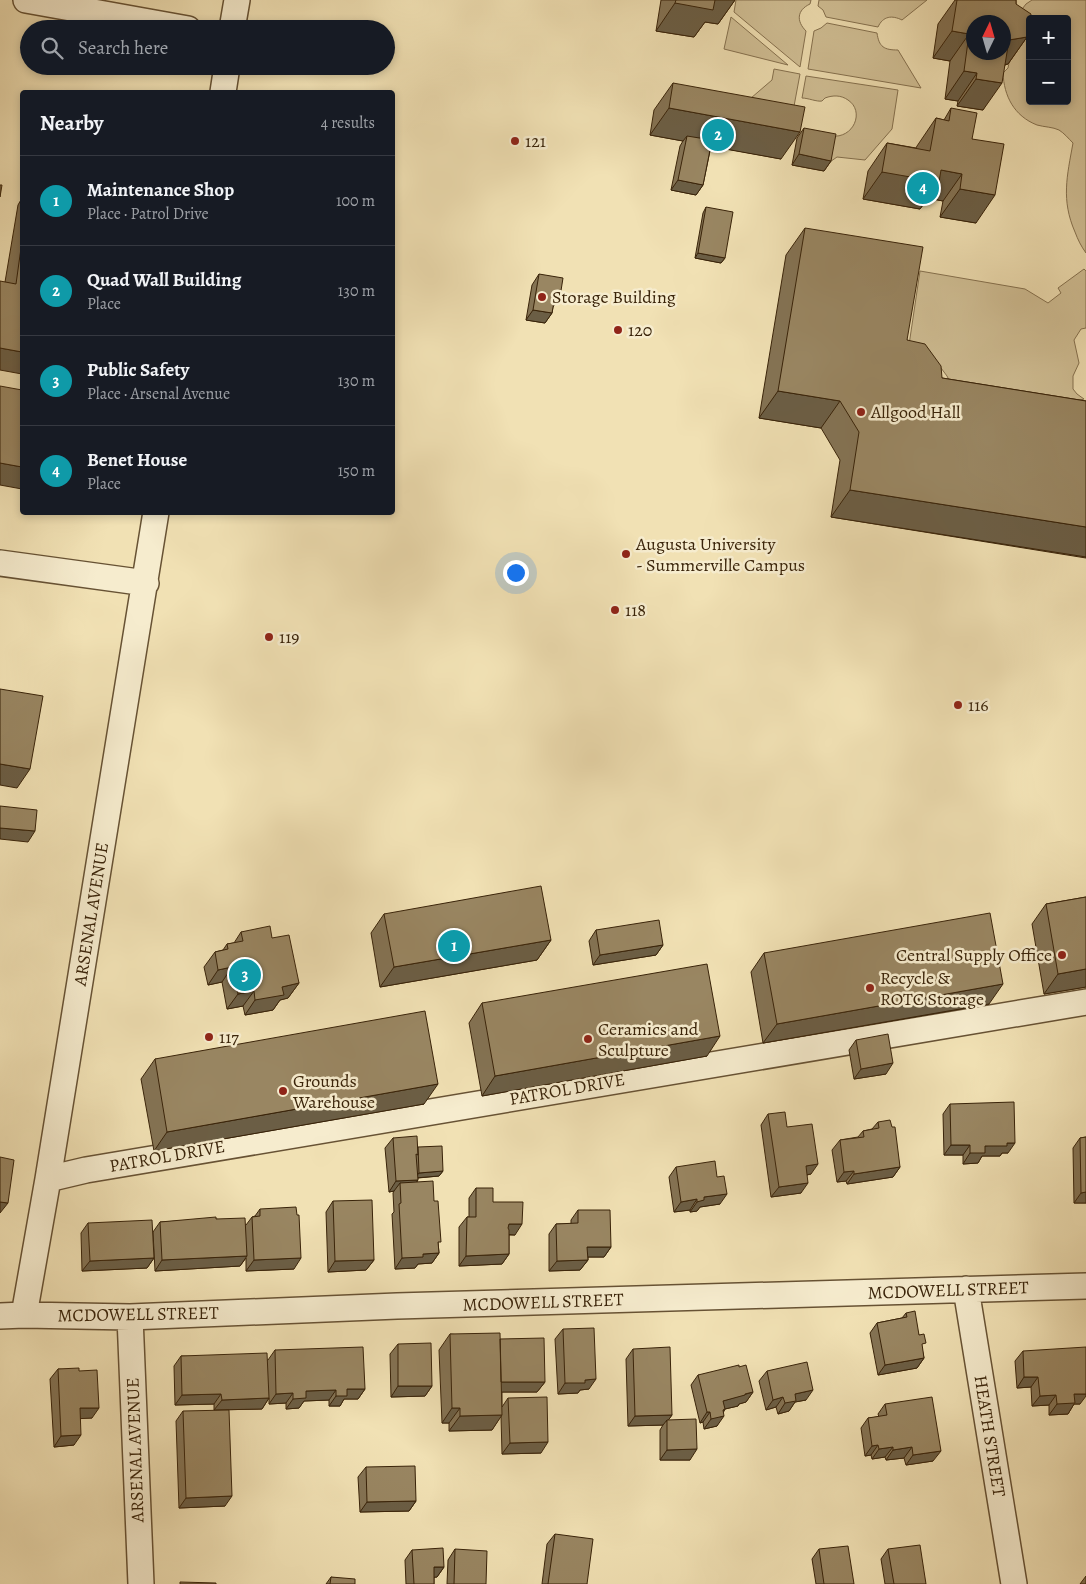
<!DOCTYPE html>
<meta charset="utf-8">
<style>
body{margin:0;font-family:Alegreya,serif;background:#20242c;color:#f1f3f6}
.controls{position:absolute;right:15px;top:15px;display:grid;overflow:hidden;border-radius:5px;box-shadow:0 2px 8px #0003}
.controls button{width:45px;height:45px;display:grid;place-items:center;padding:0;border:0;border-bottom:1px solid #363941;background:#171b24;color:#f1f3f6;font:25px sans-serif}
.compass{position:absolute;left:966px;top:15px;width:45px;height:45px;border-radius:50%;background:#171b24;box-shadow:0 2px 8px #0003;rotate:5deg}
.you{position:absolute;left:515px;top:572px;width:18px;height:18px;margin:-12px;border:4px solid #fff;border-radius:50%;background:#1a73e8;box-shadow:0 0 0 8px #1a73e833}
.badge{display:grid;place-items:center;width:32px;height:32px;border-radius:50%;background:#ea580c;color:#fff;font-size:16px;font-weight:700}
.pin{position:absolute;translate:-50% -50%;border:2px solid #fff;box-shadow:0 1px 5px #0006}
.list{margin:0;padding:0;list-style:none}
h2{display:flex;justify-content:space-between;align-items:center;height:65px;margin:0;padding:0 20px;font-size:21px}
h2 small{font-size:16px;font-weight:400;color:#9ea1a6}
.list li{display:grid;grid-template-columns:32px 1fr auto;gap:15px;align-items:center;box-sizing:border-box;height:90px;padding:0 20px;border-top:1px solid #363941}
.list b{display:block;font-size:19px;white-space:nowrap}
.list p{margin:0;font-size:16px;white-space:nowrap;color:#9ea1a6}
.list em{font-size:16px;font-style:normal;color:#9ea1a6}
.icon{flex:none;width:28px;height:28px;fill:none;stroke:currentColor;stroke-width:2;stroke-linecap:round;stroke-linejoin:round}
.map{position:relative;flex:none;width:1086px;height:1584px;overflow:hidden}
.search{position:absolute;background:#171b24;box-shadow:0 2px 8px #0003;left:20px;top:20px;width:375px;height:55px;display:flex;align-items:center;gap:12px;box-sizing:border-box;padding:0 18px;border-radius:28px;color:#9ea1a6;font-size:19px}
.panel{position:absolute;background:#171b24;box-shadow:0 2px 8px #0003;left:20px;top:90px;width:375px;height:425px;border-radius:5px}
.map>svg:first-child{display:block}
.green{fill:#d2c197;stroke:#867250;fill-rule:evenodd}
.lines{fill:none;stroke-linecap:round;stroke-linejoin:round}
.minor-casing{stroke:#675234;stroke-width:28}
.minor{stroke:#f6ecce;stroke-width:25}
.wall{fill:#847354;stroke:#392309}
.shaded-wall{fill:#6b5e45;stroke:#392309}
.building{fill:#998662;stroke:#392309;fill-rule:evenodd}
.poi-dot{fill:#8f2418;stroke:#f6ecce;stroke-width:2}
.labels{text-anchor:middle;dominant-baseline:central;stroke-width:5;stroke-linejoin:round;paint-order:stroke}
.poi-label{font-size:18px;fill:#392309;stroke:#f6ecce;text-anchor:start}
.street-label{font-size:18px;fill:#392309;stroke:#f6ecce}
</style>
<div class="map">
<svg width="1086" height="1584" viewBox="0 0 1086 1584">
<rect width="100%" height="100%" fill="#f1e1b4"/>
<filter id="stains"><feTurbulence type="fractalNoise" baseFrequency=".004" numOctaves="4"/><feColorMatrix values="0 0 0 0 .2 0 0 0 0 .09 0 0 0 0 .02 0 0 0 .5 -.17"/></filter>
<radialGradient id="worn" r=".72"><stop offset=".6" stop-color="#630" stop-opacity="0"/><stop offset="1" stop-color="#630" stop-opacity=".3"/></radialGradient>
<!-- green -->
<path class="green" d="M736,0H811L810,4C797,10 796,21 806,31L800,67L734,12Z
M819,0H927L902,20C892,15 883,16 878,27L826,17L823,10L818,6Z
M1032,0H1086V253C1081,246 1078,240 1075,232C1061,200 1067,176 1073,143C1069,139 1064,133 1059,130C1053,127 1044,127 1037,125C1014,116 1004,96 1003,73L1008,68L1019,13L1026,4ZM1030,19H1067V101H1030Z
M731,17L788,65L724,49Z
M827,23L877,33C879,47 884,50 898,50L921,88L808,69L814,31L821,28Z
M774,69L800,74L789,133L751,98L772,80Z
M806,76L898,90L892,129L865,160L837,157L827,164L831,136C854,139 865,111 848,100C841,95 833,95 825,98C824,99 823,100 822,101C817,102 808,98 802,98Z
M1084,269L1086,271V328L1081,329L1074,340L1079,363L1073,376V389L1077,394L1084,399L1071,403L949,380L947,376L932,356L909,345L920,271L1025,289L1048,303L1061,293L1058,288Z"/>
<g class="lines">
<!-- minor casing -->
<g class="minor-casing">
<path id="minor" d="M26,0L188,29
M232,29L237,0
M223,92L227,66
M0,563L146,583
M48,1179L86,1170L1086,1002
M966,1289L1014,1584
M24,1315L48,1179L156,512
M0,1316L24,1315L130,1317L397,1306L1086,1286
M130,1317L141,1584"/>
</g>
<!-- minor -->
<use href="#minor" class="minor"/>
</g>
<!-- wall -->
<path class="wall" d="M661,0H735L718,24L705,22L694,37L656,31Z
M955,0H1016V4L1027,37L1008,64L1005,65L983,110L957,106L958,101L945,99L950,61L933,58L938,24Z
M673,83L781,159L711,146L703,185L696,195L671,190L680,146L683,141L650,135L654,110Z
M951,108L972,139L976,223L940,217L943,201L928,198L920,209L863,199L868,171L887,143L916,148L917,146L936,118L944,120Z
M804,128L831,161L824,171L792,165L797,138Z
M22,198V374L5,282L18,205Z
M706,207L725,258L721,263L695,258L703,213Z
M805,228L942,378L1086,401V558L831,517L840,460L821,428L759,418L786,255Z
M539,274L553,307L552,313L545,323L526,320L532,285Z
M1086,897V987L1044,994L1032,924L1046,904Z
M384,914L551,940L537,960L380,987L371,933Z
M596,930L663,945L656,955L593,965L589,941Z
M241,932L272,938L299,983L288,998L280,1000L273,1010L245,1015L243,1006L227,1009L222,982L208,985L204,967L215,952L223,950L227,944L234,943Z
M764,953L989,1004L763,1043L751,972Z
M482,1003L707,1056L482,1096L469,1023Z
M856,1040L886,1074L854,1079L849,1050Z
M155,1059L424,1104L154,1151L141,1079Z
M950,1104L1008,1153H1002L1000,1156H982L978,1163L963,1164V1155H944L943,1114Z
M768,1114L787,1127L811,1174L807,1175L801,1193L771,1197L761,1125Z
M878,1122L900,1167L893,1177L847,1184L846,1181L837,1182L832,1150L840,1140L858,1137L863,1131L872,1129Z
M1086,1137V1203H1074L1073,1148L1080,1138Z
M393,1138L418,1147L443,1171L439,1176L418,1178L417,1182L434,1201L439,1253L432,1263L418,1264L415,1268L395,1269L392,1214L394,1212L393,1193L394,1191L389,1192L385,1148Z
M676,1167L720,1204L700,1207L697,1211L690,1212V1210L674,1212L669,1177Z
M476,1188L493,1202L515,1235H509V1254L502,1264L459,1266V1227L467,1217H469V1198Z
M333,1201L374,1260L366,1270L328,1272L326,1212Z
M260,1209L294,1269L246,1271V1258L240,1266L155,1271L153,1232L160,1222L216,1219L246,1225L252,1217L255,1216Z
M578,1210L611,1247L604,1257H588V1260L580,1270L549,1271V1234L556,1224H571V1220Z
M88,1223L154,1258L147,1268L82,1271L81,1233Z
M906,1313L919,1335L924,1358L917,1368L878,1375L870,1333L877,1323L902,1318Z
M563,1329L589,1389L580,1390L578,1393L558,1394L555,1339Z
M450,1334L500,1339L545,1382L537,1392H502V1407L508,1398L541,1453L502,1454L501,1416L492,1430L449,1431V1423H442L439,1350Z
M398,1344L432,1386L425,1396L391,1397L390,1354Z
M633,1349L672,1415L668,1420L690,1460H660V1430L663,1425L628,1426L626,1359Z
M275,1350L365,1389L358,1399H344L340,1406H329V1400L304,1401L299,1408L286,1409V1403L269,1404V1398L262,1409L214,1410V1404L175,1405L174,1366L181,1356L268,1360Z
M1023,1351L1080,1404H1074L1068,1414L1049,1415V1405L1032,1406L1031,1387L1017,1388L1015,1361Z
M58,1369L79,1371L92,1418H80L74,1445L54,1447L50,1379Z
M767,1371L806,1400L795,1402L789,1411L778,1414L776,1407L766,1410L759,1381Z
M698,1375L753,1392L746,1402L739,1404L738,1406L725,1409L717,1426L704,1429L703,1422L700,1423L691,1385Z
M885,1404L933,1461L906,1465L904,1458L886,1460L885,1457L872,1459L871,1455L865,1456L861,1428L868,1418L879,1417L878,1414Z
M183,1411L225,1506L179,1508L176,1421Z
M366,1467L416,1501L409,1511L360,1512L358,1477Z
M555,1534L587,1584H542L547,1544Z
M455,1549L486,1584H447L448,1560Z
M819,1549L854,1584H816L812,1559Z
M888,1549L926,1584H885L881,1559Z
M412,1550L444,1567L437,1577H434V1584H406L405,1560Z
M1086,1576V1584H1080Z
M331,1577L355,1584H326Z"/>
<!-- shaded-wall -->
<path class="shaded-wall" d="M712,0H735L718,24L705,22L694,37L656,31L675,3Z
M952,31L969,34L950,61L933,58Z
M1027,37L1008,64L990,67L1009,40Z
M964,71L977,73L958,101L945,99Z
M976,79L1002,83L983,110L957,106Z
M669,108L800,132L781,159L686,142L687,136L683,141L650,135Z
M799,154L831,161L824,171L792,165Z
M941,170L962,174L943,201L928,198L920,209L863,199L882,172Z
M678,180L703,185L696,195L671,190Z
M960,189L995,195L976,223L940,217Z
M698,253L725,258L721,263L695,258Z
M555,296L560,297L553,307Z
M533,310L552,313L545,323L526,320Z
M0,348L22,352V374L0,370Z
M778,391L840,401L821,428L759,418Z
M0,463L22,467V489L0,485Z
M850,490L1086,527V557L831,517Z
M0,764L30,769L17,788L0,785Z
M0,828L35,831L28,842L0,839Z
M551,940L537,960L380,987L394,967Z
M663,945L656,955L593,965L600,955Z
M232,967L222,982L208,985L218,970Z
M1086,969V987L1044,994L1058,974Z
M299,983L288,998L280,1000L273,1010L245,1015L255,1000L282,987Z
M1003,984L989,1004L763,1043L777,1024Z
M254,991L243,1006L227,1009L238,994Z
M720,1036L707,1056L482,1096L495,1076Z
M893,1063L886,1074L854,1079L861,1069Z
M438,1084L424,1104L154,1151L167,1132Z
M1007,1143H1015L1008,1153H1002L1000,1156H982L978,1163L963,1164L970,1153L985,1146Z
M951,1145H970L963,1155H944Z
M818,1164L811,1174L799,1176L806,1166Z
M900,1167L893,1177L847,1184L854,1174Z
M443,1171L439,1176L415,1178L419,1173Z
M854,1171L846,1181L837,1182L844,1172Z
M418,1180L411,1190L400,1183L394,1191L389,1192L396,1181Z
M808,1183L801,1193L771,1197L779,1187Z
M1086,1192V1203H1074L1081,1193Z
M727,1194L720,1204L700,1207L697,1211L690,1212L697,1202L704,1197Z
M697,1199L690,1210L674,1212L681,1202Z
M0,1202L8,1203L0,1213Z
M509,1224H522L515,1235L502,1234Z
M587,1247H611L604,1257H580Z
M439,1253L432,1263L418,1264L415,1268L395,1269L402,1258L423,1254Z
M509,1254L502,1264L459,1266L466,1256Z
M247,1256L240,1266L155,1271L162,1260Z
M154,1258L147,1268L82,1271L90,1261Z
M301,1258L294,1269L246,1271L254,1260Z
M374,1260L366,1270L328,1272L335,1261Z
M588,1260L580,1270L549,1271L557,1261Z
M924,1358L917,1368L878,1375L885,1365Z
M1024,1377H1038L1031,1387L1017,1388Z
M596,1379L589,1389L580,1390L578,1393L558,1394L565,1383L585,1380Z
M499,1382H545L537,1392H491Z
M398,1386H432L425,1396L391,1397Z
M347,1389H365L358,1399H344L340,1406H329L336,1396Z
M336,1390L329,1400L304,1401L299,1408L286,1409L293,1399L306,1391Z
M813,1390L806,1400L795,1402L789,1411L778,1414L785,1403L795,1394Z
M753,1392L746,1402L739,1404L738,1406L716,1411L723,1401Z
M293,1393L286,1403L269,1404L276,1394Z
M221,1394L214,1404L175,1405L182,1395Z
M1074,1394H1086V1396L1080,1404H1074L1068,1414L1049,1415L1057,1404Z
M1056,1395L1049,1405L1032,1406L1040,1396Z
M783,1397L776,1407L766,1410L773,1400Z
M269,1398L262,1409L214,1410L222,1400Z
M80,1408H99L92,1418L73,1419Z
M452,1408H460L449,1423H442Z
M725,1409L720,1417L724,1416L717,1426L704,1429L711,1419L723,1410Z
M707,1412H710L703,1422L700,1423Z
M502,1415L492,1430L449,1431L460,1416Z
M672,1415L667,1422V1420L663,1425L628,1426L635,1416Z
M81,1435L74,1445L54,1447L61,1436Z
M548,1442L541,1453L502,1454L510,1443Z
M878,1445L871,1455L865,1456L872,1446Z
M893,1447L885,1457L872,1459L879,1449Z
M912,1447L904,1458L886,1460L893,1450Z
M697,1449L690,1460H660L667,1450Z
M941,1451L933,1461L906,1465L913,1455Z
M232,1496L225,1506L179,1508L186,1498Z
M416,1501L409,1511L360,1512L367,1502Z
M434,1567H444L437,1577L426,1578Z"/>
<!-- building -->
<path class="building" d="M676,0H715L713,10L675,3Z
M957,0H1016V4L1031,14L1027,37L1009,40L1002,83L976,79L977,73L964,71L969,34L952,31ZM974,22H1004V52H974Z
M673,83L805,107L800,132L669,108Z
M951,108L977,113L972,139L1004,144L995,195L960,189L962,174L941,170L939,182L882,172L887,143L930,151L936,118L949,121Z
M804,128L836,134L831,161L799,154Z
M687,136L712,140L703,185L678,180Z
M0,185H2L0,197Z
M706,207L733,212L725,258L698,253Z
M805,228L923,247L907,340L925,344L941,366L942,378L1086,401V527L850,490L859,432L840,401L778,391Z
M22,241V352L0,348V281L16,284Z
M539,274L563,278L560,297L555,296L552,313L533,310Z
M0,386L22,390V467L0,463Z
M0,689L43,696L30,769L0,764Z
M0,806L37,810L35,831L0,828Z
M541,886L551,940L394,967L384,914Z
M1086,897V969L1058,974L1046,904Z
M990,913L1003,984L777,1024L764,953Z
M659,920L663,945L600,955L596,930Z
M270,926L272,938L289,935L299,983L282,987L284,995L255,1000L254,991L238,994L232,967L218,970L215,952L228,949L227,944L243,941L241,932Z
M707,964L720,1036L495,1076L482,1003Z
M425,1011L438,1084L167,1132L155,1059Z
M888,1034L893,1063L861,1069L856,1040Z
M1014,1102L1015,1143H1007V1146H985V1153H970V1145H951L950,1104Z
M785,1112L787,1127L812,1124L818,1164L806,1166L808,1183L779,1187L768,1114Z
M890,1120L892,1127H895L900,1167L854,1174V1171L844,1172L840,1140L864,1137L863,1131L879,1128L878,1122Z
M417,1136L418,1155L416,1154L418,1180L396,1181L393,1138Z
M1086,1137V1192L1081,1193L1080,1138Z
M442,1146L443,1171L419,1173L418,1147Z
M0,1157L14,1160L8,1203L0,1202Z
M715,1161L717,1177L724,1176L727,1194L704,1197V1200L697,1202V1199L681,1202L676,1167Z
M433,1181L434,1201H438L441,1242H438L439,1253L423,1254V1257L402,1258L399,1204L401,1203L400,1183Z
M476,1188H493V1202H523L522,1224H509L508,1228L509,1230V1254L466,1256L467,1217H476Z
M372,1200L374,1260L335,1261L333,1201Z
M296,1207L297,1215H299L301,1258L254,1260L252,1217L260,1216V1209Z
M578,1210H610L611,1247H587L588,1260L557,1261L556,1224L578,1223Z
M216,1217V1219L245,1218L247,1256L162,1260L160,1222Z
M152,1220L154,1258L90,1261L88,1223Z
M915,1311L919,1335L924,1334L926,1343L922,1344L924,1358L885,1365L877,1323L907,1317L906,1313Z
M594,1328L596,1379L585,1380V1383H565L563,1329Z
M500,1333L502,1415L460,1416V1408H452L450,1334Z
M544,1338L545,1382H501L500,1339Z
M431,1343L432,1386H398V1344Z
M363,1347L365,1389H347V1396H336V1390L306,1391V1398L293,1399V1393L276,1394L275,1350Z
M670,1347L672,1415L635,1416L633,1349Z
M1086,1347V1394H1074L1075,1403L1057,1404L1056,1395L1040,1396L1038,1377H1024L1023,1351Z
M267,1353L269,1398L222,1400L221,1394L182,1395L181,1356Z
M807,1362L813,1390L795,1394L796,1401L785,1403L783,1397L773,1400L767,1371Z
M739,1365V1367L746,1365L753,1392L745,1394V1395L723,1401L725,1409L723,1410L724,1416L711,1419L710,1412H707L698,1375Z
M79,1368V1371L97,1370L99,1408H80L81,1435L61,1436L58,1369Z
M547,1397L548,1442L510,1443L508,1398Z
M932,1397L941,1451L913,1455L912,1447L893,1450V1447L879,1449L878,1445L872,1446L868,1418L887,1415L885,1404Z
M229,1410L232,1496L186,1498L183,1411Z
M696,1419L697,1449L667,1450V1420Z
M415,1466L416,1501L367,1502L366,1467Z
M555,1534L593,1539L587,1584H548Z
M920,1545L926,1584H894L888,1549Z
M848,1546L854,1584H824L819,1549Z
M443,1548L444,1567H434V1584H414L412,1550Z
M455,1549L487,1551L486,1584H454Z
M331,1577L355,1579V1584H330Z
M180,1582L216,1583V1584H180Z"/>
<!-- markers -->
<g class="poi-dot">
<circle cx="515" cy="141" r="5"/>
<circle cx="542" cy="297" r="5"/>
<circle cx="618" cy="330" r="5"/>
<circle cx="861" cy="412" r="5"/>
<circle cx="626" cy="554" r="5"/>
<circle cx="615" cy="610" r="5"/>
<circle cx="269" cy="637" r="5"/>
<circle cx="958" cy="705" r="5"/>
<circle cx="1062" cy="955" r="5"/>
<circle cx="870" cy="988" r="5"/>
<circle cx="209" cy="1037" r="5"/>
<circle cx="588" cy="1039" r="5"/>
<circle cx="283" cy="1091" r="5"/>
</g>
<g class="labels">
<!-- poi labels -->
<g class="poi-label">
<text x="525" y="141">121</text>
<text x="552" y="297">Storage Building</text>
<text x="628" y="330">120</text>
<text x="871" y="412">Allgood Hall</text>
<text x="636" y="544">Augusta University<tspan x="636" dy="21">- Summerville Campus</tspan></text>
<text x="625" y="610">118</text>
<text x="279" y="637">119</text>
<text x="968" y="705">116</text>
<text x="1052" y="955" text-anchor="end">Central Supply Office</text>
<text x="880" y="978">Recycle &amp;<tspan x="880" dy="21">ROTC Storage</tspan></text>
<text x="598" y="1029">Ceramics and<tspan x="598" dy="21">Sculpture</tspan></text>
<text x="219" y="1037">117</text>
<text x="293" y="1081">Grounds<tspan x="293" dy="21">Warehouse</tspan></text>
</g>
<!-- street labels -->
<g class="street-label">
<text transform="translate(91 914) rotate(-81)">ARSENAL AVENUE</text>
<text transform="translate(567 1089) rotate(-10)">PATROL DRIVE</text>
<text transform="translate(167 1156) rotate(-10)">PATROL DRIVE</text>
<text transform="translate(948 1290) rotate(-2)">MCDOWELL STREET</text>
<text transform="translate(543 1302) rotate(-2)">MCDOWELL STREET</text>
<text transform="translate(138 1314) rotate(-1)">MCDOWELL STREET</text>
<text transform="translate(990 1436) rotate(81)">HEATH STREET</text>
<text transform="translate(135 1450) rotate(-92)">ARSENAL AVENUE</text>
</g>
</g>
<rect width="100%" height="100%" filter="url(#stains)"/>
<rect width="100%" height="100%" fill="url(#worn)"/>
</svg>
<div class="controls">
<button>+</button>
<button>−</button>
</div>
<svg class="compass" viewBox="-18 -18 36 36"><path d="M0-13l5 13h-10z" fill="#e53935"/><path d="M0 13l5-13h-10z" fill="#9ea1a6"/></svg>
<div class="you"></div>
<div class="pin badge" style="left:454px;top:946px;background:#0f9aa8">1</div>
<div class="pin badge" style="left:718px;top:135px;background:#0f9aa8">2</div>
<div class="pin badge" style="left:245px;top:975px;background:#0f9aa8">3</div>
<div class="pin badge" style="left:923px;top:188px;background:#0f9aa8">4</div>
<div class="search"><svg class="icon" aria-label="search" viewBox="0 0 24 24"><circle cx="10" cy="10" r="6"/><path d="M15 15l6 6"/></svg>Search here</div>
<section class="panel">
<h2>Nearby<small>4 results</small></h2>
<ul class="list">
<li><span class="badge" style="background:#0f9aa8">1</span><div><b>Maintenance Shop</b><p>Place · Patrol Drive</p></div><em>100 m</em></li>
<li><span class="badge" style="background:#0f9aa8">2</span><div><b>Quad Wall Building</b><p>Place</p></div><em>130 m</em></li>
<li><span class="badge" style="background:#0f9aa8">3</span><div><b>Public Safety</b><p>Place · Arsenal Avenue</p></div><em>130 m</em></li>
<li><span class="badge" style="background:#0f9aa8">4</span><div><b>Benet House</b><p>Place</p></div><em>150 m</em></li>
</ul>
</section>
</div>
